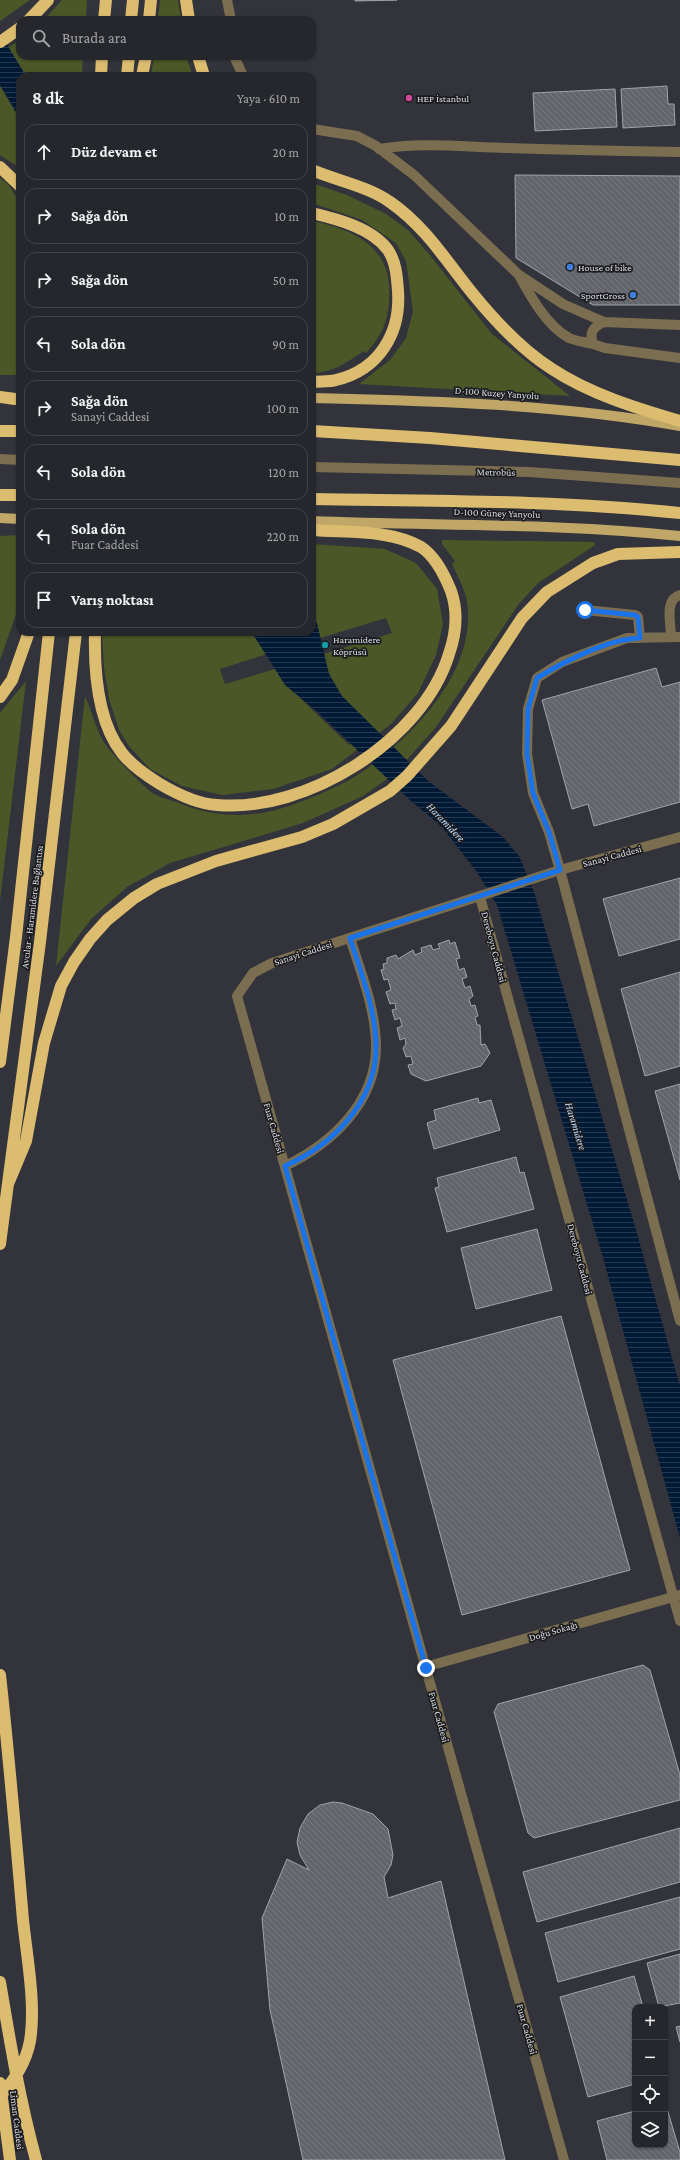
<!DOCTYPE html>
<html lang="tr">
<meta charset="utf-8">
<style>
body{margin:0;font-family:"Crimson Pro",serif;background:#323338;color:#f1f3f6}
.controls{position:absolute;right:12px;bottom:12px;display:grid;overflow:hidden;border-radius:8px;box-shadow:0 1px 3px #0004}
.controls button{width:36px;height:36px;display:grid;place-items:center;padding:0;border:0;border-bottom:1px solid #424448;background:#26272c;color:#f1f3f6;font:20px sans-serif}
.stop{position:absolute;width:12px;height:12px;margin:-9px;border:3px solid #1a73e8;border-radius:50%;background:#fff}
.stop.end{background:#1a73e8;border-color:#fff;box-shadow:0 1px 4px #0008}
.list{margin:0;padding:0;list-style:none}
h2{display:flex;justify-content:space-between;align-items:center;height:52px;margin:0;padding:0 16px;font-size:17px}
h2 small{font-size:13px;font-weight:400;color:#a4a5a9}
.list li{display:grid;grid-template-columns:26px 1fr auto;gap:12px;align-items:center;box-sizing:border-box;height:56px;margin:0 8px 8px;padding:0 8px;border:1px solid #424448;border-radius:12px}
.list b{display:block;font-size:15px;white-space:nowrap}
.list p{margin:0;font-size:13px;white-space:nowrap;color:#a4a5a9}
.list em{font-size:13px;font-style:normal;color:#a4a5a9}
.icon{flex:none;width:22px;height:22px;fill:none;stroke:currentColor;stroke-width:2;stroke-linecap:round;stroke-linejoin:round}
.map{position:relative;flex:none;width:680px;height:2160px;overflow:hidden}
.search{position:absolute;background:#26272c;box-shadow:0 1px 3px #0004;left:16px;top:16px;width:300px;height:44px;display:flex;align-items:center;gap:10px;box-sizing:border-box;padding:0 14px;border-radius:12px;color:#a4a5a9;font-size:15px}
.panel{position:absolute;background:#26272c;box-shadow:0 1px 3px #0004;left:16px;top:72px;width:300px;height:564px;border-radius:12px}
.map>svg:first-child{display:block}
.grass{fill:#4b5727}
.water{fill:url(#water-rules)}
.building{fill:url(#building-back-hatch);stroke:#a1a3ac}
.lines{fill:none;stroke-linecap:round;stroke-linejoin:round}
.minor{stroke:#7b6e50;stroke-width:10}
.major{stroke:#c0a667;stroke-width:10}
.highway{stroke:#dcbc6f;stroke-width:12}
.route{stroke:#1a73e8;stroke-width:5}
.hotel-dot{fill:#d1479c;stroke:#1b1c1f;stroke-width:1.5}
.shop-dot{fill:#3f7fe0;stroke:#1b1c1f;stroke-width:1.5}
.culture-dot{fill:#0f9aa8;stroke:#1b1c1f;stroke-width:1.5}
.labels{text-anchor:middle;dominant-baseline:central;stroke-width:3.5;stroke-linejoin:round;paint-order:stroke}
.poi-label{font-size:10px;fill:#dedfe3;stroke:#1b1c1f;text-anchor:start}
.street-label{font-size:10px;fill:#dedfe3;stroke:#1b1c1f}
.water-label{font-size:11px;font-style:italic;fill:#bfddfc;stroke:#1b1c1f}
</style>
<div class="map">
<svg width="680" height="2160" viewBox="0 0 680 2160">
<defs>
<pattern id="water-rules" width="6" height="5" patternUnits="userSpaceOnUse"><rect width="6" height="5" fill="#001934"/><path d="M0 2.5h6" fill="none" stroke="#253a51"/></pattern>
<pattern id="building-back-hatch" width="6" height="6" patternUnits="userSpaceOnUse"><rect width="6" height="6" fill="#63646c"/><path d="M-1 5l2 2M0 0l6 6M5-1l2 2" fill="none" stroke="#797a81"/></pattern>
</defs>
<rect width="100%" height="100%" fill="#33343b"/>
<!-- grass -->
<path class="grass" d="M0,0H30L0,21Z
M62,0H87L86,20H44Z
M160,0H178L181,20H158Z
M20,40V56H83L82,76H26L16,60L0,69V53Z
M154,56H186L193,76H151Z
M0,86L20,120V168L0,155Z
M0,178L8,184L20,203V375H0Z
M312,183L347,195L386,214L408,230L429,254L492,334L570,396L359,384L390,360L406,338L413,311L406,261L396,243L362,220L312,203Z
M312,221C357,230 394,249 389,301C388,322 381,337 366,353L364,351C348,362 332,373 312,373Z
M20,535V603L0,660V536Z
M442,540L594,542L595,545L538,583L518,605L436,727L394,774L363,796L303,823L170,863L127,887L91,919L56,966L85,696C91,710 95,725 102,739C109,752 139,782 151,792C158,797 170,800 179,803C210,816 246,819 279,809C301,803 344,785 362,772C414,736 481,667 466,597C463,585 457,575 452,564L455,561L442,544Z
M312,544L385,549L416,563L437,589L443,624L436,655L418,693L391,724L332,769L273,789L222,795L182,786L150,769L129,746L119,730L109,699L104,668L102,632H253L270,653L220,669L225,684L288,665L301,699L349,745L366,725L341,697L320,655L392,633L386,618L320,638L312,623Z
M26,681L0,901V713Z"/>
<!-- water -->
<path class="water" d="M0,33L26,76H20V118L0,85Z
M312,614L317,623L329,674L342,696L428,781L503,837L519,856L534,892L634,1223L680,1386V1538L602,1254L497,905L477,872L442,827L410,800L314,709L285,685L254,636L253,632H312Z"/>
<!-- building -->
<path class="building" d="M355,0H397L355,1Z
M667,86L668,104H674L675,125L623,128L621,89Z
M615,89L617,127L535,131L533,93Z
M515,175L680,176V305H593L516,258Z
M656,668L662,687L680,682V802L594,826L588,804L572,809L542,700Z
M680,878V939L619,956L603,899Z
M449,940L450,944L455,942L460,958L456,959L459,970L464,968L467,977L462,979L465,988L470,986L473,996L469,999L471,1006L475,1005L478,1016L475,1017L477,1025H480L481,1045L485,1044L490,1053L481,1066L426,1081L411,1074L408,1065L413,1064L411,1056L406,1057L403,1048L406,1044L405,1038L400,1040L397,1028L402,1026L400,1018L395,1020L392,1010L396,1009L395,1003L390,1004L386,992L391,990L388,979L384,980L381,970L384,969L383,964L387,963V958L396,955L398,959L413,950L415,955L422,952L421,948L431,945L433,950L440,948L438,944Z
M680,972V1066L645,1076L621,989Z
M680,1084V1180L655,1091Z
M478,1098L479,1103L491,1100L500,1130L434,1149L427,1123L436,1120L434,1110Z
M516,1157L520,1173L524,1172L534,1209L447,1232L435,1188L439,1187L437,1178Z
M537,1229L552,1290L476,1309L461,1248Z
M561,1316L630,1570L462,1615L393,1360Z
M643,1665L650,1670L680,1775V1800L534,1838L528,1833L494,1712L498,1704Z
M333,1802L342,1803L373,1814L388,1829L393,1855L391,1865L384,1877L388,1898L441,1881L505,2160H303L270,2010L262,1918L287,1859L309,1870L300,1855L297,1842L300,1828L308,1814L320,1805Z
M680,1828V1882L537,1922L523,1872Z
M680,1897V1949L558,1982L545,1933Z
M680,1954V2003L659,2007L647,1963Z
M634,1976L643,2007H635V2084L588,2097L560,1997Z
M680,2026V2042L676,2027Z
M665,2102L680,2152V2160H607L597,2121L635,2111V2145H665Z"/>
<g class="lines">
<!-- minor -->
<path class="minor" d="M227,0L231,20
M234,56L243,76
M312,129L357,136L376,146L414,175L519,275L563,304L604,322
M379,149C422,142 464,147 507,148C564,150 622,151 680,152
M520,277C531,297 547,326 569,338C576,341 585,342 593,344
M680,325L604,322C593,327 589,332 593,344L605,348L680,358
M0,459L20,460
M312,467L529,472L680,483
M585,610L635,615L638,617L640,638
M671,637C671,624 664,599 680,595
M680,637L627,638L562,662L537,678L528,709L527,754L533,793L549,832L560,870L680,1321
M480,897L680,1621
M285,1166C331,1144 376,1103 376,1047C376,1010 361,973 350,938
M425,1667L680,1595
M564,2160L237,996L253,973L272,963L560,870L680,837"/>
<!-- major -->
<path class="major" d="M312,398C435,401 558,404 680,426
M0,518L20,519
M312,521C435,526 558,523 680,536"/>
<!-- highway -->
<path class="highway" d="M186,0L189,20
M29,20L48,0
M104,20L106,0
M131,20L133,0
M149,20L151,0
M0,42L20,28
M198,56L204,76
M101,76L102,56
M127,76L129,56
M142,76L146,56
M0,167L20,186
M312,170C338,181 367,186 390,202C425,226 447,262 473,294C495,321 522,350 552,369C590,394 636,408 680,421
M312,213C337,219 372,228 388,250C396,262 397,277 398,291C401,333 379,370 336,380C329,382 320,381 312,382
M0,397L15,399
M0,431H20
M312,431L430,438L680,460
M0,495H20
M312,499C434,501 558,500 680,513
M95,632C94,671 97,721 122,753C132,766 147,776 160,784C177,794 198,804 217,805C306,813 423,740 449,654C456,634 458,611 451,591C445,576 435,556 421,547C389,529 347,533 312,530
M0,697L12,680L29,632
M0,1062L16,937L49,632
M8,1184L26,1141L44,1043L61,986L74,962L90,939L107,920L134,898L157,884L216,861L302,837L333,824L390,791L407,776L451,726L522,618L547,592L593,563L618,554L680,552
M0,1244L40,942L76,632
M0,1675C9,1757 16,1838 23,1920C27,1958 36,2004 30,2041C26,2063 14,2080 0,2097
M0,1982C10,2042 20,2102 36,2160
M0,2083L10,2160"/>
</g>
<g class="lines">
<!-- route -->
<path class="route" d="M426,1668L285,1166C332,1145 376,1103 376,1047C376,1010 361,973 350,938L560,870L549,832L533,793L527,754L528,709L537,678C563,662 608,639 640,638L638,617L635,615L585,610"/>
</g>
<!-- markers -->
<circle class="hotel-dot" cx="409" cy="98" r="4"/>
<g class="shop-dot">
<circle cx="570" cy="267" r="4"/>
<circle cx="633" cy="295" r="4"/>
</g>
<circle class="culture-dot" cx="325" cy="645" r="4"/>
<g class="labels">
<!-- poi labels -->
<g class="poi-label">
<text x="417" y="98">HEP İstanbul</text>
<text x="578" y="267">House of bike</text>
<text x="625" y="295" text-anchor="end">SportGross</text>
<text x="333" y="639">Haramidere<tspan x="333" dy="12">Köprüsü</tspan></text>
</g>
<!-- street labels -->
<g class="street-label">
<text transform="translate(497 393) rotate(4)">D-100 Kuzey Yanyolu</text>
<text transform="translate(496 472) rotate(1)">Metrobüs</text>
<text transform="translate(497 513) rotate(2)">D-100 Güney Yanyolu</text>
<text transform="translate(612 856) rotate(-15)">Sanayi Caddesi</text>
<text transform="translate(32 907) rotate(-83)">Avcılar - Haramidere Bağlantısı</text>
<text transform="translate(494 947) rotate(75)">Dereboyu Caddesi</text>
<text transform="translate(303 953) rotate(-18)">Sanayi Caddesi</text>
<text transform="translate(274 1128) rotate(74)">Fuar Caddesi</text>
<text transform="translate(580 1259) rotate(75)">Dereboyu Caddesi</text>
<text transform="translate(553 1631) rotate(-16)">Doğu Sokağı</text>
<text transform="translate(439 1717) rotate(74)">Fuar Caddesi</text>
<text transform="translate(527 2029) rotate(74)">Fuar Caddesi</text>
<text transform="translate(17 2120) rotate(83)">Liman Caddesi</text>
</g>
<!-- water labels -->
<g class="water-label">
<text transform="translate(446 822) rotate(46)">Haramidere</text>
<text transform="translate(576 1126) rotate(73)">Haramidere</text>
</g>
</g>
</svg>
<div class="controls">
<button>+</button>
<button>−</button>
<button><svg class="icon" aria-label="locate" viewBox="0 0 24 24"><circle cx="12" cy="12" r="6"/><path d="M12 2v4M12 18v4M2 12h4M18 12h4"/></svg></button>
<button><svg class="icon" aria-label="layers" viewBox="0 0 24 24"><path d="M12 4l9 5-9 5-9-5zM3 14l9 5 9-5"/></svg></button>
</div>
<div class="stop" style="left:585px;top:610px"></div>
<div class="stop end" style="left:426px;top:1668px"></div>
<div class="search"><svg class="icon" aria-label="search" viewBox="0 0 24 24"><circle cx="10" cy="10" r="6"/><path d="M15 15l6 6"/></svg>Burada ara</div>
<section class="panel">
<h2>8 dk<small>Yaya · 610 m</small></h2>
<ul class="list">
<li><svg class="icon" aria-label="ahead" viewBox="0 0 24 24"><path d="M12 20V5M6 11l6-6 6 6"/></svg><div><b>Düz devam et</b></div><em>20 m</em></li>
<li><svg class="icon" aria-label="right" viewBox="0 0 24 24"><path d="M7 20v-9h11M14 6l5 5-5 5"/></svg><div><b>Sağa dön</b></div><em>10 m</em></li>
<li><svg class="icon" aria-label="right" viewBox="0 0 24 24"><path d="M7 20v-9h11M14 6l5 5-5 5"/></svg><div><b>Sağa dön</b></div><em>50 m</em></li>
<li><svg class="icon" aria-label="left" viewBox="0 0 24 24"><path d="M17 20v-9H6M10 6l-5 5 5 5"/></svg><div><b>Sola dön</b></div><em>90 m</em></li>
<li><svg class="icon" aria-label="right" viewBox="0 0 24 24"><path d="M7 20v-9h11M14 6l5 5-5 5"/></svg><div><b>Sağa dön</b><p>Sanayi Caddesi</p></div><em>100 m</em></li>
<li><svg class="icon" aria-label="left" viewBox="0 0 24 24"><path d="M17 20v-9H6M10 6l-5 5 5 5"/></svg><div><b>Sola dön</b></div><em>120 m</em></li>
<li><svg class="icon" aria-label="left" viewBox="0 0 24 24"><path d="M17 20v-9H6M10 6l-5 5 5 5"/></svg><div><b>Sola dön</b><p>Fuar Caddesi</p></div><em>220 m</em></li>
<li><svg class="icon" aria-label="arrive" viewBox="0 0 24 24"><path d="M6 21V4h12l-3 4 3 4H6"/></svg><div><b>Varış noktası</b></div></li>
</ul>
</section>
</div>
